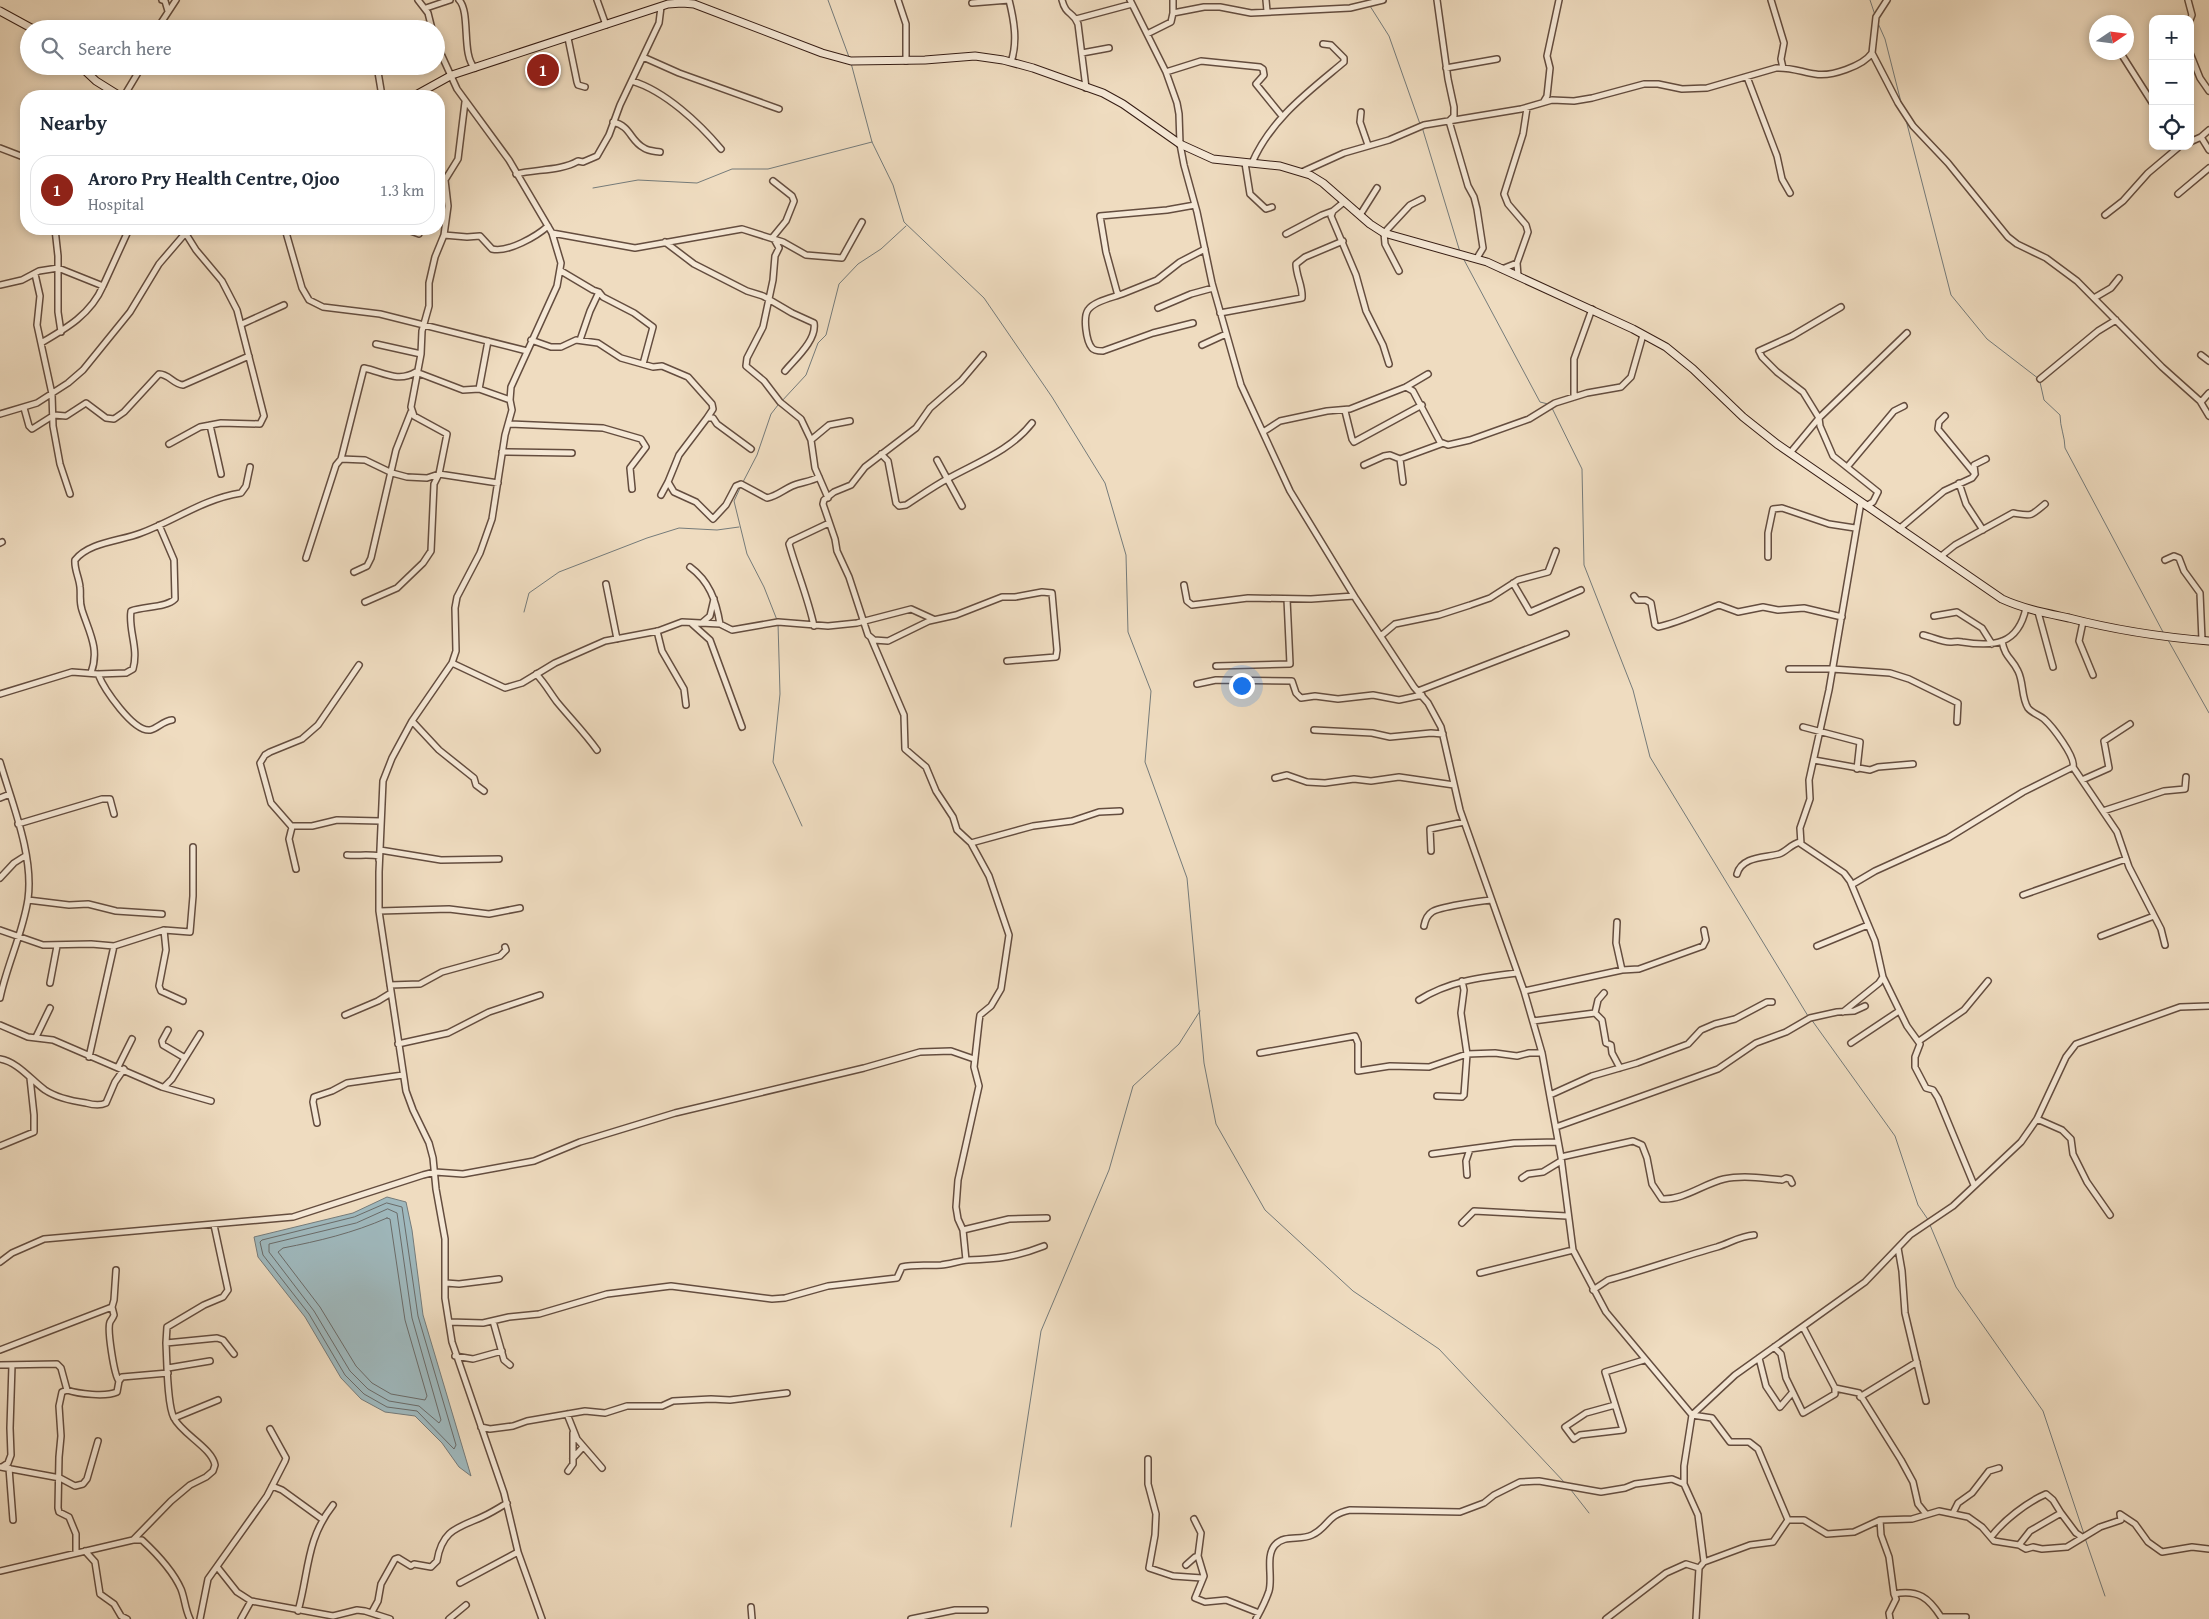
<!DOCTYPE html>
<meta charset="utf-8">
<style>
body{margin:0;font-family:"Gentium Book Plus",serif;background:#f2f2f3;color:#1f2937}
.controls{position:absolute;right:15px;top:15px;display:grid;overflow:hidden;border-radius:10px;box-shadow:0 2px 8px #0003}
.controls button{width:45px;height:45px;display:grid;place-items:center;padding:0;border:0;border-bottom:1px solid #e0e1e3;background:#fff;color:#1f2937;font:25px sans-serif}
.compass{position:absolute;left:2089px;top:15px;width:45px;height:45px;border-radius:50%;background:#fff;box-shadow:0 2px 8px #0003;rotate:77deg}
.you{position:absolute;left:1241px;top:685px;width:18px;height:18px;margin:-12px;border:4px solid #fff;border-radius:50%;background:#1a73e8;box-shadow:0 0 0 8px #1a73e833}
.badge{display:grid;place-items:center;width:32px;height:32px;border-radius:50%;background:#8f2418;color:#fff;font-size:16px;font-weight:700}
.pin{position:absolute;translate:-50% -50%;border:2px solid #fff;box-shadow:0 1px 5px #0006}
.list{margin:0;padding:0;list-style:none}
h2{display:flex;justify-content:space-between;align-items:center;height:65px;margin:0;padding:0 20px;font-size:21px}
h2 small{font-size:16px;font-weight:400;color:#747a83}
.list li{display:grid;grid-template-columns:32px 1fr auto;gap:15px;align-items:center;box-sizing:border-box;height:70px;margin:0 10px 10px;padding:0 10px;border:1px solid #e0e1e3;border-radius:20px}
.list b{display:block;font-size:19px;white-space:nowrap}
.list p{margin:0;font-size:16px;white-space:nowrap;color:#747a83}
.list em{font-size:16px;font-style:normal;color:#747a83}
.icon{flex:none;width:28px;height:28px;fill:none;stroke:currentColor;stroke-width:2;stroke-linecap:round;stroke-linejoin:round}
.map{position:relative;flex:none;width:2209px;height:1619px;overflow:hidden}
.search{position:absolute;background:#fff;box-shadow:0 2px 8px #0003;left:20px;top:20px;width:425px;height:55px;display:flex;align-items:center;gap:12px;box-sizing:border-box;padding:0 18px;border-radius:28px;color:#747a83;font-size:19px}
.panel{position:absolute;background:#fff;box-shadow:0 2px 8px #0003;left:20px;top:90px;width:425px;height:145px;border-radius:20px}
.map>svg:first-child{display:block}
.water{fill:#9fb9be;stroke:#757b7a}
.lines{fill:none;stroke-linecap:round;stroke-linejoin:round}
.shore{stroke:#6a6b69;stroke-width:1}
.stream{stroke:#757b7a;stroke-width:1}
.street-casing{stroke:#644d3f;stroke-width:8}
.secondary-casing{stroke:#361d14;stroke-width:9}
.street{stroke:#f5e8d6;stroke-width:5}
.secondary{stroke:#f5e8d6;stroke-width:7}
</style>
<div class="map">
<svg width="2209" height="1619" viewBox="0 0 2209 1619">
<rect width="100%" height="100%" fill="#efdcc0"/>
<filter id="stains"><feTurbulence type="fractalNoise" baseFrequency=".004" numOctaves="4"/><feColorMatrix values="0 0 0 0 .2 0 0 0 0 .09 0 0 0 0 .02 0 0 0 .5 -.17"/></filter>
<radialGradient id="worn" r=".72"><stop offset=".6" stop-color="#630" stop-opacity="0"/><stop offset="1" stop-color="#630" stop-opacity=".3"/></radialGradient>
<!-- water -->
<path class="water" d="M387,1197L406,1202L412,1230L423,1315L471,1476L459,1467L442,1443L415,1416L385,1412L361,1399L341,1378L305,1317L258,1257L254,1237L353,1213Z"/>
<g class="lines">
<!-- shore -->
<path class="shore" d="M387,1203L402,1207L418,1316L456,1445L454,1449L417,1411L387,1407L364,1394L345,1375L309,1314L263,1255L260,1242L262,1240L354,1217Z
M388,1209L397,1213L412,1318L441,1420L439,1423L419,1406L389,1401L368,1389L350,1371L314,1311L269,1252V1244L356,1223Z
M387,1218L390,1219L405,1320L427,1396L425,1400L391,1394L372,1383L356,1366L320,1307L278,1252L283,1248C319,1241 353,1233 387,1218Z"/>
<!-- stream -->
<path class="stream" d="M828,0L849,57
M1870,0L1875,15
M1370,6L1389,36L1420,124
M1877,21L1885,39L1902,106
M851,63L872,142L893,185L904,222L984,298L1052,397L1105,483L1126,555L1128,632L1151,691L1145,762L1187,878L1204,1063L1216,1124L1265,1210L1353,1291L1439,1349L1565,1483
M1906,120L1951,295L1987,339L2039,379
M1422,127L1460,252
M593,188L638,180L697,183L732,169H768L872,142
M1463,258L1540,402L1548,404
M2040,382L2044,400L2060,415C2060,427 2065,437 2065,448L2163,632
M781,402L806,375L818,343L826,335L839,284L858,264L881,249L906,226
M1552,408L1582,469L1584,565L1633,690L1650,757L1808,1016
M743,482L757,455L771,414L778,405
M741,486L734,501L747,554L764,587L777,620
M524,612L529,593L559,572L647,538L679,528L717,530L739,527
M778,623L780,694L773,762L802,826
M2168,640L2209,713
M1811,1019L1895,1136L1918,1205L1929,1221
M1930,1225L1956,1287L2043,1411L2084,1534
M1571,1490L1589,1513
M1011,1527L1041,1331L1109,1170L1133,1086L1179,1044L1200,1011
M2085,1538L2105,1596"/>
<!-- street casing -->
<g class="street-casing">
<path id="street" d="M162,0L165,1L168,11
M418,0L428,13L432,29
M459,0C471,12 461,56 475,68
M597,0L606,25
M898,0L906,24V61
M1009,0C1014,20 1018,42 1011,62
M1062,0C1066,16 1073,11 1078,24L1086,88
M1130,0L1166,72L1177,103L1179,114L1180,144L1184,165L1197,212L1212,283L1241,385L1290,491L1356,599L1414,687L1428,703L1441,727L1460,810L1524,991L1542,1053L1561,1157L1573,1250L1606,1312L1692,1415L1684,1466V1484L1698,1515L1704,1562L1699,1568L1696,1619
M1173,0V13
M1266,0L1267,11
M1437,0L1448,79L1454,107V116L1449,121L1468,186L1474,197L1477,209L1483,248L1477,258
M1771,0L1784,43L1781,59L1783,68
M2188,0L2192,15L2190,20
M972,3L1009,0
M426,8L450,0
M1076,19L1132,4
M372,28V29
M157,29L176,0
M1147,34L1171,22L1173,13L1204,7H1220L1251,13L1350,8L1383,0
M568,38L577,82L578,85L585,87
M436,43L457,89L509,160L552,233L561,263L557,286L511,387L510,400L512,410L505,435L492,519L480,553L457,597L455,608L456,651L452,663L412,721L392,758L383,781L379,872V911L406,1091L413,1110L429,1143L433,1158L436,1189L445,1239V1298L452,1342L504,1493L518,1552L542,1619
M2120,52L2153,104
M1082,53L1109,48
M1872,53L1898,103L1913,126L1948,163L2008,237L2017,244L2046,258L2077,281L2162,367L2200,401L2209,416
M2190,53L2200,78L2209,91
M643,57L679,73L779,109
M377,66L382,96
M1446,68L1497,59
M1166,72L1201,61L1260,67L1263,69L1264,75L1256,84L1282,116
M1747,77L1777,156L1782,179L1790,193
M632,81C665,91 699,123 721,149
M124,96L142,66
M1544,101L1547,96L1550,68L1547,56L1559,0
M1361,112L1360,122L1368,145
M613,122C631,126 630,141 644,148C648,151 654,151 660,152
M2209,130L2201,137L2209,150
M2190,142L2201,137
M0,148L26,158
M1245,163L1250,194L1266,209L1272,207
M1252,163C1271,119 1308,92 1344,62V58L1331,45L1323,44
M1302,172L1344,153L1389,140L1424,125L1521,109L1552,100L1574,101L1592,98L1644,84H1658L1682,89L1707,88L1776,68C1790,67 1802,72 1815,74C1831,77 1863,66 1872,53L1876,17L1887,0
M516,174C536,169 561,171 578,161L583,162L597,156L609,135L620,105L659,23L661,7
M2178,194L2209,168
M1344,202L1333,211L1331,216L1356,275L1366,311L1383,345L1389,364
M1195,205L1167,210L1100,216L1106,252L1117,292L1119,295L1122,294L1157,280L1180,262L1205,249
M1360,215L1377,188
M2105,215L2123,201L2148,173L2180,146
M55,229L58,256V312L61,332
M285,229L302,288L309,300L323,307L380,314L527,351
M405,229L419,234
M552,233L635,248L742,229L783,242L806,255L842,258L862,222
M1286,234L1322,215L1333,211
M444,235L467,237L480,236L492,249C508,253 537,236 548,226
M772,238L786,221L794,201L792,196L773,181
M774,239L779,248L775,256L773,280L763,327L747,358L746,366L764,381L780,402L801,419L811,440L815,468L828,498
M665,242L694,264L747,291L763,296L792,313L814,323C817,340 795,359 785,371
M1502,269L1517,263
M561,271L593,290L599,292L603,297L634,313L653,327L643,364
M1399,271L1385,244L1384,233L1410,205L1422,199
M35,274L40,296L37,325L52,394L53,426L60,464L70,494
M1518,276L1517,263L1528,232L1526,225L1508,204L1504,194L1523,134L1527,108
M0,285L22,280L39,271L58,268L103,286L129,229
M1119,295C1110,298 1093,302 1088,310C1083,317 1086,341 1092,348C1094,351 1099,351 1103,351L1153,333L1193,323
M2094,298L2111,288L2119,278
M1841,307L1792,336L1759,351L1762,357L1777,372L1803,392L1819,418L1820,426L1833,456L1878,492L1873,502L1866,506
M1158,308L1191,294L1213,288
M1220,313L1302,298C1303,286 1296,276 1296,264L1305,257L1343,241
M242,324L284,305
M531,340L551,347H561L576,340L598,343L621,358L653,367L662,366L688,377L712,404L713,409L707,418H713L717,424L751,449
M580,340L590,311L599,292
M41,343C67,328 91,314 103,286
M376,344L421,354
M1202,345L1226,334
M983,355L961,381L930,408L916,428L865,467L851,485L834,492L824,500L823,504L835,539L837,551L849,577L868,635L874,640L888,641L929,621L956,615L1002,597H1015L1042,592L1052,593L1057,650L1056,657L1007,661
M2201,355L2209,361
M2040,379L2098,331L2116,320
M1406,387L1413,391L1440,442L1448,445L1470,440L1529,419L1555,403L1587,393L1621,387L1631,377L1643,335
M479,389L488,341
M1574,397V359L1592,309
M2201,402L2209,393
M24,408L29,426L32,429L54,415L66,416L86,403L106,418L114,419L124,412L159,374C169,374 173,384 183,385L249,356
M1345,411L1352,439L1354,442L1422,405
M0,414L37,403L68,383L83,370L130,312L159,264L189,229
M1945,416L1939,422L1938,429L1975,474
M510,424L603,428L641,439L646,447L630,468L632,489
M210,425L221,474
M1263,432L1280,421L1327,411L1350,409L1406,387L1428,374
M811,440L829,425L850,421
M169,444L200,427L221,423L260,424L264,416L237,310L222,281L196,250L186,234
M502,452L572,453
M1790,453L1819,418L1907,333
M881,454L888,461L896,503L899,506L906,505C920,496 934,486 949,478C978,462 1011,450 1032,423
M341,459L364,368C383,372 398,383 416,372L463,390L479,389L510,400
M1400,459L1403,482
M937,460L962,506
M1364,465L1384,456L1390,455L1400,459L1441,444
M1848,466L1894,411L1904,406
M668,482L674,492L696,502L713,519L726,505L736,486L741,484L767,498C777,496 783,490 792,486C801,482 810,482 819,477
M1959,483L1966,504L1983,530
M661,495L668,482L679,455L707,418
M1861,502L1829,690L1809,780L1810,799L1800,828L1801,844L1844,873L1850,881L1875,941L1883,977L1907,1026L1920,1044L1915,1057V1067L1926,1088L1933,1090L1938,1098L1974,1185
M1899,529L1944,491L1972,478L1975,474L1974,465L1986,459
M0,543L2,542
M1768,557V533L1773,509L1782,508L1829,524L1855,528
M1940,557L1955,545L2013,513C2031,516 2030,517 2045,504
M306,558L336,465L341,459L365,460L392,473L407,477L427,478L439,474L498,483
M2165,560L2174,556L2179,558L2184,571L2200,593L2202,640
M690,567C709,581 716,600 720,624
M354,572L367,566L371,558L396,450L411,412
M1513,583L1530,612L1581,590
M606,584L617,639
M1184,585L1187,601L1192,605L1248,598L1311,599L1354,596
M1634,596L1637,600H1646L1651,603L1655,625L1658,627C1680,622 1698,613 1719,605L1738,612L1763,607L1778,610L1804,608L1842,617
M365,602L397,588L423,563L431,551L434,484L439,474L447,434L414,416L411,407L421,354L422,331L429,306V283L435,257L444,235L448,206L445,180L458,159L465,102
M2038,612L2053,667
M1934,616L1957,612L1982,628L1992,644
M703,622L710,616L714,599
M2083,622L2079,641L2093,675
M691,623L710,640L742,727
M814,626C808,598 797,572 789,544L791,541L829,523
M657,631L662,651L684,689L686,705
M1382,635L1395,624L1439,615L1470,605L1490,598L1518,580L1548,572L1556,551
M1923,635C1932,637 1942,642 1950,642C1954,642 1958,641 1962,642C1994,647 2018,645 2026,608
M871,638L904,715L905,749L926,767L936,791L953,817L957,830L971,843L1033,826L1072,821L1099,812L1120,811
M452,663L505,688L522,683L555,663L605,641L658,631L682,622L720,624L732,630L778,622L828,626L857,623L911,609L933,619
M1216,666L1290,664L1287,599
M1789,669H1832L1890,673L1909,679L1958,703L1957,722
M91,673C100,649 89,632 82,610C79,601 81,595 80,587C79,577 74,569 75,560C89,542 121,541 141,533C176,520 203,499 241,493L246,486L250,467
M98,674C104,689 133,732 150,730C158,728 163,721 172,720
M536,674C545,683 550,693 557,702C571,719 585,733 597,750
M1197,684L1216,680L1292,681L1296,693L1301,698L1315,696L1338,699L1373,695L1399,700L1422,695
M1418,691L1566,634
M0,694L72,672L98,674L126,673L133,669C139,648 128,630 131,611C144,606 166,608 175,599L174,560L159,525
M412,721L439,750L474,778L476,785L484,791
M1803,727L1860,742L1857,769
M1314,730L1372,733L1390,737L1431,733L1443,734
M1814,760L1870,770L1878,767L1913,764
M0,762C12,803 34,856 28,899C23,933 7,964 0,998
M2073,767L2117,832L2129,867L2161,929L2165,945
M1275,778L1287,775L1307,782L1325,783L1354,779L1371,781L1399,777L1454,785
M2082,780L2109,768L2104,741L2130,724
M0,798L10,794
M2103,811L2164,791L2185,789L2186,777
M18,824L102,799H110L114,814
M291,826H312L337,820L380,821
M380,850L441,860L499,859
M1431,851L1430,829L1464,822
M347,855C358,856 368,854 379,856V860
M296,869L289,839L292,827L271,803L260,763L265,755L270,752L302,739L318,725L359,665
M1737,874C1742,856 1765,858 1779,854C1786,852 1791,844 1800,842
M0,878L14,863L25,856
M1853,884L1875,871L1948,838L2023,792L2073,767C2076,757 2052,726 2044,719C2039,715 2032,713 2028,708C2021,697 2024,683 2018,671C2012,658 2005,658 2002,641
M2023,895L2126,859
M28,900L69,905L88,904L116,911L162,914
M379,911L449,909L489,914L520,908
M1617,922L1616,943L1622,970
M1424,926C1425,921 1427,915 1432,912C1438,907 1481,901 1491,900
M0,930L43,945L91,944L114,946L164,930
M2101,936L2154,916
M1817,946L1868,925
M50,983L57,946
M390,985L420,984L442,972L500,956L506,950L505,947
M1524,991L1622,970L1639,969L1703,946L1706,940L1704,930
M1604,993L1598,1000L1595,1013L1602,1020L1606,1043L1611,1045L1612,1053L1620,1068
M1419,1000C1449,981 1482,977 1517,973
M183,1001L161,991L159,986L166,950L164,930L190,932L193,896V847
M1843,1012L1879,983L1883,977
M345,1015L378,1001L391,993
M1533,1021L1595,1013
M0,1025L28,1037L53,1040L162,1087L211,1101
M168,1030L162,1041L163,1045L185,1058
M36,1037L50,1008
M1919,1041L1964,1010L1988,981
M1851,1043L1899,1011
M398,1044L448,1033L489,1012L540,995
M1260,1053L1355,1036L1358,1043V1071L1390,1066L1429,1067L1467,1054L1495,1053L1517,1056L1529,1053H1542
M89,1057L114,946
M0,1059C18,1062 31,1080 45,1090C57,1098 72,1101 86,1103C93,1105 100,1106 106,1103L115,1082L124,1069
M118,1067L132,1039
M165,1086L172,1079L200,1034
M1550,1095L1592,1076L1637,1063L1688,1044L1701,1030L1715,1024L1735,1019L1767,1002H1772
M1437,1096L1462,1097L1464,1095L1467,1054L1461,1013L1464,990L1462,981
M2037,1119L2062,1130L2071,1139L2073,1154L2087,1182L2110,1215
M317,1123L313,1102L314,1097L332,1091L347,1083L403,1075
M1556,1127L1718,1069L1756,1043L1786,1032L1810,1018L1837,1012L1854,1011L1865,1006
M0,1146L34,1132V1115L30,1078
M1432,1154L1514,1143L1558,1142
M1561,1157L1633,1141L1642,1145L1647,1158L1652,1184L1662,1199C1684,1200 1703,1184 1724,1179C1742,1175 1764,1178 1782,1180L1786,1178L1790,1179L1792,1183
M1467,1175L1466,1161L1470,1149
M1522,1178L1528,1174L1543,1172L1561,1161
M1462,1223L1474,1211L1567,1216
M963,1230L1009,1219L1047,1218
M1898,1248L1902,1271L1905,1313L1926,1401
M966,1260L963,1230L958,1219L956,1207L958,1180L979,1086L974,1067L979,1022L980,1015L991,1006L1001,989L1009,935L989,876L971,843
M0,1262L12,1253L44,1239L293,1217L423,1175L435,1172L463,1174L534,1161L580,1142L675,1113L864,1068L920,1052L951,1051L974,1059
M1480,1273L1573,1250
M446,1283L459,1284L499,1279
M1593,1290L1608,1280C1645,1270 1681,1257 1717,1247C1730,1243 1740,1236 1754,1235
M112,1307L114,1315C113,1318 111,1320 110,1322C107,1329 114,1375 119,1381
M493,1321L504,1360L510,1365
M449,1322L483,1323L509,1317L539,1314L607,1294L671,1286L772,1299L785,1298L828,1286L897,1278L902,1267C914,1264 928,1266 941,1265C950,1264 959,1261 968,1260C998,1259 1016,1257 1044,1246
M1803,1327L1835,1388L1859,1393L1901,1460L1913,1482L1918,1504L1926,1514
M166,1343L167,1327L204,1305L223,1297L228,1290L214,1225
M1774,1347L1781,1354L1786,1378L1803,1413L1835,1394V1388
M0,1350L112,1307L114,1300L116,1270
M455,1356L473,1359L502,1351
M1759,1358L1766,1386L1780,1407L1792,1393
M0,1365L57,1364L61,1368L67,1390C78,1394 106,1397 117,1392L119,1381L122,1377L168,1373
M168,1368L210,1361
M67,1390L62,1392L59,1406L61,1436L59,1457L58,1508L59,1512L69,1517L76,1534V1553
M1860,1397L1917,1362
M1615,1405L1586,1413L1565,1427L1574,1439L1580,1435L1623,1430L1605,1372L1644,1360
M567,1414L577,1439L602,1468
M174,1418L218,1400
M481,1427L490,1429L513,1426L527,1421L585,1411L605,1413L627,1406H662L673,1401L711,1399L730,1400L787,1393
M573,1458L583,1447
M1148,1459V1484L1156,1514L1155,1535L1149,1568L1173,1576L1202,1578
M0,1467L60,1478L75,1486L83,1484L87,1479L98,1441
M2,1467L8,1463L11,1455L10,1428L12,1365
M9,1468L13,1520
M568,1471L573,1464V1433
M272,1486L282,1490L322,1519
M1953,1513L1958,1503L1972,1493L1989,1471L1999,1468
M1194,1519L1201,1533L1198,1556L1204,1576L1195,1598L1205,1602L1226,1600L1259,1613
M1788,1520L1758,1449L1749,1442H1730L1712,1418L1692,1415L1735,1375L1865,1282L1910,1235L1953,1206L2021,1142L2037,1119L2066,1057L2076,1044L2180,1007L2209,1006
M1880,1520L1881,1535L1889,1557L1894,1594C1918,1589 1929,1598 1941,1617H1966
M1991,1537C2003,1521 2027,1502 2046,1494L2053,1500L2061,1513
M133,1540L171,1501L190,1485L206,1477L213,1471L215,1465C212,1448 182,1434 174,1418C167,1405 167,1360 166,1343L217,1338L223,1340L234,1354
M2019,1545L2030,1531L2061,1513L2076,1533L2082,1537
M85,1551L95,1562L100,1594L114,1604L121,1616L127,1619
M1704,1562L1750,1545L1773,1542L1788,1520H1804L1827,1534L1854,1532L1880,1520L1912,1519L1939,1511L1968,1517L1982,1527L1994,1541L2019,1545L2026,1549L2033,1547L2042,1549L2067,1547L2100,1527L2121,1520L2120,1514L2135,1524L2148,1542L2162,1552L2192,1547L2209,1549
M1186,1565L1195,1557L1198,1556
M218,1568L237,1592L251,1601L333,1616L357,1610L365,1611L390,1619
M0,1571L133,1540H142C156,1553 173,1571 181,1589C185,1599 185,1609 190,1619
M460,1583L518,1552
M751,1607L752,1619
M298,1611C309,1572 306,1539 333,1505
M372,1612L378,1601L381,1584L395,1559L398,1558L411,1566L414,1564L431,1567L437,1561C442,1530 457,1528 482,1517C491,1513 499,1508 507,1503
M200,1619L208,1579L267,1496L285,1461L286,1458L270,1429
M241,1619L251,1601
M449,1619L466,1605
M911,1619L955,1610H985
M1256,1619C1261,1610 1266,1600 1269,1591C1273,1577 1265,1556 1275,1545C1285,1534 1300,1541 1312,1535C1329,1527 1326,1515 1350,1510L1460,1512L1484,1503L1494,1495L1520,1482L1539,1481L1601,1492L1625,1488L1635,1484L1672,1479L1684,1484
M1606,1619L1666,1573L1686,1564L1699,1568
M1890,1619L1889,1613L1896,1599L1894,1594"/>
</g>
<!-- secondary casing -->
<g class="secondary-casing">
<path id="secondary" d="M0,11L33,29
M80,66L96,81L120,96
M414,96L452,75L668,4L682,3L694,4L822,53L851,61L925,60L975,56L1003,60L1033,68L1103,93L1123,104L1180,144L1213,159L1280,166L1310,175L1323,183L1370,224L1384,233L1487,262L1633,329L1666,347L1693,369L1743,417L1777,444L2002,599C2024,609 2046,613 2069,618C2115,630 2161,637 2209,641"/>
</g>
<!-- street -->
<use href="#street" class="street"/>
<!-- secondary -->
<use href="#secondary" class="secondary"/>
</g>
<rect width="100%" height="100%" filter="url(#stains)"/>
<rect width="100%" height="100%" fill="url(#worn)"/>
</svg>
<div class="controls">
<button>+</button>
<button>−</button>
<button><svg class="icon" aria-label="locate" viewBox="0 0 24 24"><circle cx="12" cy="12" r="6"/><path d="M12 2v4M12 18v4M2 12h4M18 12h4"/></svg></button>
</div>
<svg class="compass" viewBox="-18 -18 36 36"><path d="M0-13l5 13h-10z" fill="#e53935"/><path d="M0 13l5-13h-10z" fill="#747a83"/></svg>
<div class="you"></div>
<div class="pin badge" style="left:543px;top:70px">1</div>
<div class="search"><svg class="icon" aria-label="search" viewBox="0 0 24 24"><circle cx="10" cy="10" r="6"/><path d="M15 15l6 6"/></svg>Search here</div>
<section class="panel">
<h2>Nearby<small></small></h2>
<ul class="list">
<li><span class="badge">1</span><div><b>Aroro Pry Health Centre, Ojoo</b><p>Hospital</p></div><em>1.3 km</em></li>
</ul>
</section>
</div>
